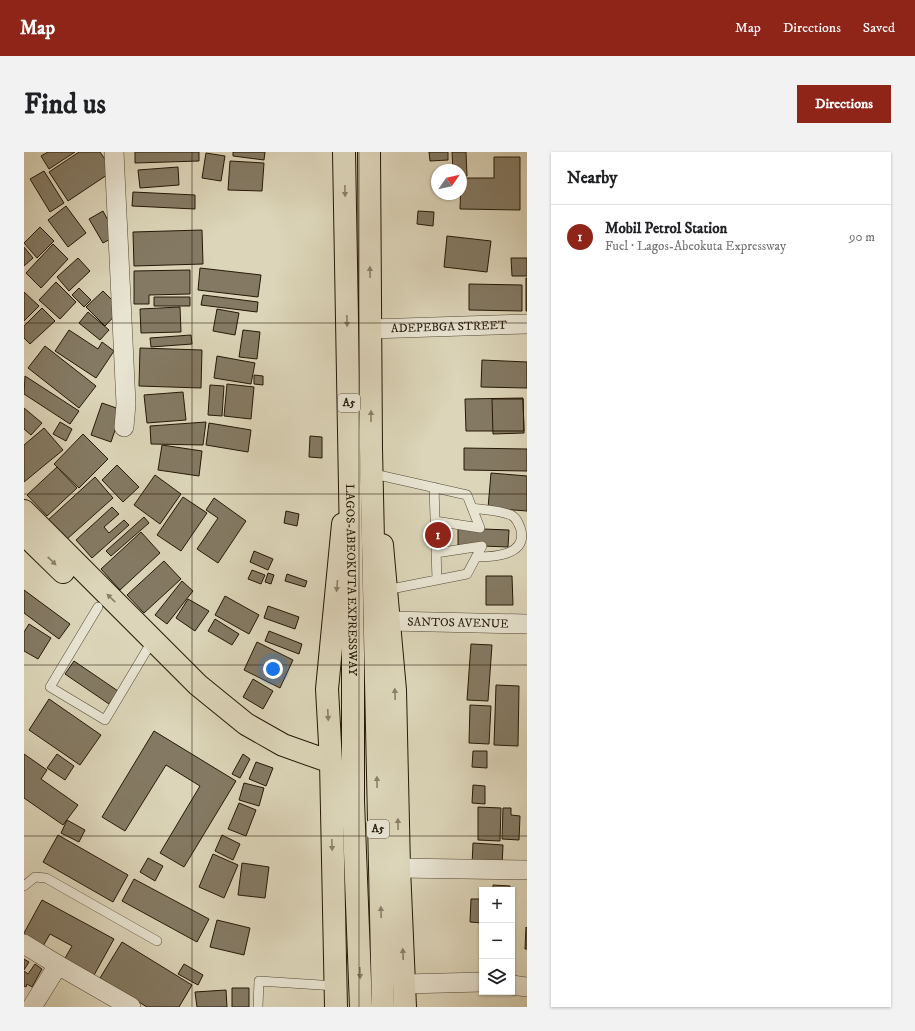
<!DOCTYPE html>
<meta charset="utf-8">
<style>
body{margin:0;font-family:"IM FELL DW Pica",serif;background:#f2f2f2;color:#202124}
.controls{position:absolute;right:12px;bottom:12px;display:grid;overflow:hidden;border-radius:0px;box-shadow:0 1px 3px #0004}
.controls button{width:36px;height:36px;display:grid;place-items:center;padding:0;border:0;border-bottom:1px solid #e0e0e0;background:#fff;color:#202124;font:20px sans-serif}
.compass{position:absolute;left:407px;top:12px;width:36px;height:36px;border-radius:50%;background:#fff;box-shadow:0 1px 3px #0004;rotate:56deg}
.you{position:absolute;left:249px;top:517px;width:14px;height:14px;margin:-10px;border:3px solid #fff;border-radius:50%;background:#1a73e8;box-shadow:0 0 0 6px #1a73e833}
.badge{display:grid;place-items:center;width:26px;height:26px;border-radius:50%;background:#8f2418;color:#fff;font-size:13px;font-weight:700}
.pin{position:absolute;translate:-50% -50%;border:2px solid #fff;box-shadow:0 1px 4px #0006}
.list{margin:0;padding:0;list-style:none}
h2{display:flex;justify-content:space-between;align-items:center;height:52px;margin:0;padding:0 16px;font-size:17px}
h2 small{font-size:13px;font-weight:400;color:#757577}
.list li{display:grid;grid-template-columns:26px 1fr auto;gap:12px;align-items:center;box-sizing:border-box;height:64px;padding:0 16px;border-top:1px solid #e0e0e0}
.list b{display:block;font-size:15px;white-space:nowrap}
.list p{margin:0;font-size:13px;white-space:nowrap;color:#757577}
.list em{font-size:13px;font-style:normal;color:#757577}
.icon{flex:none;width:22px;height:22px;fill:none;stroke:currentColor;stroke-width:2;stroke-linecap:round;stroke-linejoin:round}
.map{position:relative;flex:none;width:503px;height:855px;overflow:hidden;border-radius:0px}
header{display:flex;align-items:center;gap:24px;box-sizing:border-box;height:56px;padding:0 20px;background:#8f2418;color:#fff}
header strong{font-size:19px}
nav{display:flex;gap:22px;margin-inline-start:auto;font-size:14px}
.intro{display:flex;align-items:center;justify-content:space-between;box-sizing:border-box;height:96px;padding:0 24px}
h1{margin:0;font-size:28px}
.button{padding:10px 18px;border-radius:0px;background:#8f2418;color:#fff;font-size:14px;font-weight:700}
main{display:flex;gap:24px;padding:0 24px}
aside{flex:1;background:#fff;border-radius:0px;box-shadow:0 1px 3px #0004}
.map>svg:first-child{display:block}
.building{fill:#847a64;stroke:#251807}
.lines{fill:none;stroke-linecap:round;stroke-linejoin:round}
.service-casing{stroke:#534734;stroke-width:10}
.minor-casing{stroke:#534734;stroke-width:20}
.primary-casing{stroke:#251807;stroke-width:24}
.trunk-casing{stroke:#251807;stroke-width:24}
.service{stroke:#e8e4d2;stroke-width:9}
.minor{stroke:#e8e4d2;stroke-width:19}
.primary{stroke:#dcd5b9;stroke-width:22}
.trunk{stroke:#dcd5b9;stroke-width:22}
.oneway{fill:#8a8069}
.grid{fill:none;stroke:#251807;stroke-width:1;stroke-opacity:0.55}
.labels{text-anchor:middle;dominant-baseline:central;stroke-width:3.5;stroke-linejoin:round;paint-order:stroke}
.shield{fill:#e8e4d2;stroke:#605544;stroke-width:1}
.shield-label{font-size:11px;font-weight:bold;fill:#251807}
.street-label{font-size:12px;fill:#251807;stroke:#e8e4d2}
</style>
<header>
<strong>Map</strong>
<nav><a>Map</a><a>Directions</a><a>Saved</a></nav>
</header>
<div class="intro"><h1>Find us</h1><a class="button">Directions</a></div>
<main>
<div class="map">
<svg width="503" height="855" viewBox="0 0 503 855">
<rect width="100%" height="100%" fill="#dcd5b9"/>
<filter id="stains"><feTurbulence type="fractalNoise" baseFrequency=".005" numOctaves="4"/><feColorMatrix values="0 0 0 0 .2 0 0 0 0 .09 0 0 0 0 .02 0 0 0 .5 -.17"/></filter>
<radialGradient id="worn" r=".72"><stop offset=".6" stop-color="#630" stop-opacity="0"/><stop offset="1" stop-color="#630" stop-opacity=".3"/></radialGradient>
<!-- building -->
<path class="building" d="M24,0H51L25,17L17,4Z
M55,0H76L89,19L44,49L25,20Z
M111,0H175V9L111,11Z
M209,0H241L240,8L209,4Z
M405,0H424V8L406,9Z
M428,0H442L443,24H437V18H429Z
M182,1L201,4L197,29L178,26Z
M470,5H496V58L436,57L437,26H470Z
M206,9L240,11L238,39L204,38Z
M154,15L155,33L116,36L114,18Z
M20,19L40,51L26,60L6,27Z
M109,40L171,43V57L108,54Z
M42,54L62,81L44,95L24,68Z
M79,59L92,84L79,91L65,67Z
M394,59L410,60L409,74L393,72Z
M16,75L30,89L13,106L0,91Z
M178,78L179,112L110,114L109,80Z
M423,84L467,89L463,120L420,115Z
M29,92L44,107L17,136L2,121Z
M0,95L9,106L0,114Z
M54,106L66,119L45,139L33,125Z
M487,106H503V124H488Z
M176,116L237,123L234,145L174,138Z
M166,118V142L125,143V152H110V119Z
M502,126H503V159H502Z
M32,130L52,150L36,167L15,148Z
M445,132L498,133V159L445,158Z
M55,136L67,148L60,155L48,143Z
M79,139L97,157L81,174L62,155Z
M0,140L15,154L0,169Z
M179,143L234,150L233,160L177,153Z
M130,145H166V154H130Z
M156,155L157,180L117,181L116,157Z
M18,156L31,169L6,192L0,186V174Z
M193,157L215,161L211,183L189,179Z
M64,160L85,178L76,188L55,171Z
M45,178L74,197L78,190L90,199L72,226L31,199Z
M219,178L236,180L233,207L215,205Z
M167,183L168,192L127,195L126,186Z
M21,194L72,234L55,256L4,216Z
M116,196L178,198L177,236L115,234Z
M193,204L231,211L227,232L190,226Z
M458,208L503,210V236L457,235Z
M230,223L239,224V233L230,232Z
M1,224L55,259L46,272L0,242Z
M203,232L230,235L227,267L200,264Z
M186,233L200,234L198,264L184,263Z
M159,240L162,268L123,271L120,243Z
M499,246L500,279H442L441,247Z
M468,247H499L500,281L469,282Z
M78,251L98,258L87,290L67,283Z
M0,256L18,271L7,283L0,277Z
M36,270L48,277L42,289L29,282Z
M182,270L179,293L127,292L126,274Z
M185,271L227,278L224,300L182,293Z
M20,276L39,298L0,330V293Z
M59,282L84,307L55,336L30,312Z
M286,284L298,285V306L285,305Z
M138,293L178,299L175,324L134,318Z
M440,296L503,297V319L440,318Z
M93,313L115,335L99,350L78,328Z
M33,315L53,336L23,364L3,343Z
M467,321L503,324V359L464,356Z
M131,323L157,342L136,372L110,353Z
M71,325L89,346L42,388L24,368Z
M159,345L183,361L157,399L133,383Z
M190,346L222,369L194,411L173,397L194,366L182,358Z
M88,355L95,362L80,375L85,381L100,368L105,373L68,406L52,388Z
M262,359L275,362L273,374L260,371Z
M120,365L125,371L87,404L82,399Z
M434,376L485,378L484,395L434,393Z
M117,380L136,401L96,438L77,417Z
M230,399L249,407L244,418L226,410Z
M140,409L157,427L120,461L103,443Z
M228,418L241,423L237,432L224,427Z
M244,421L250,423L247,432L241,430Z
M263,422L283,429L281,435L261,429Z
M462,424H488L489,453H462Z
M158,429L169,439L143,472L131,463Z
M0,438L46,472L35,487L0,461Z
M201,444L235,463L225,482L191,463Z
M164,447L185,459L171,479L152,466Z
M244,454L275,465L271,477L240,466Z
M191,467L215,482L208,493L184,479Z
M5,472L27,486L14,507L0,499V480Z
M245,479L278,492L275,502L241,489Z
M233,490L269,508L256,536L220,518Z
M447,492L468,493L464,549L443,548Z
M50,509L94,539L85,552L41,522Z
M229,527L249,539L239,557L219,545Z
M472,533L495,534L494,594L470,593Z
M25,547L77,583L56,613L5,578Z
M446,553L467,554L465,592L445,591Z
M130,579L212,629L160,715L136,701L176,634L142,613L101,679L78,665Z
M449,599H463V616L448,615Z
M0,602L23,618L17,627L54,653L39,673L0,646Z
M33,602L50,614L41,628L23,616Z
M219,602L226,607L216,626L208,622Z
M232,610L249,616L242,634L225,627Z
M220,631L240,636L235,654L215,648Z
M449,633L461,634V652L448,651Z
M215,651L232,658L222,684L204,677Z
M454,655L477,656L476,689L454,688Z
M479,656H487V663L496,664L495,688L478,687Z
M43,668L61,678L55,690L37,681Z
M34,683L104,723L89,750L19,710Z
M198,683L216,692L209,708L191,699Z
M449,691L479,693L478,714L448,713Z
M189,702L214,713L200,746L175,735Z
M124,706L139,714L131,729L116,720Z
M218,711L245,715L241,746L214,743Z
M110,727L185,767L173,790L98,749Z
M469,733L486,734V738H469Z
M447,747H458V771L446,770Z
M18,748L90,787L69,825L40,808L48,794L26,782L18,796L0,786V781Z
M193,768L226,776L220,803L186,795Z
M502,775L503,776V797H501Z
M98,790L168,833L155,855H123L76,826Z
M0,807L5,810L0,818Z
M11,812L18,817L8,835L3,832L2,835L0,834V819L4,822Z
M160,812L179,823L174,833L154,822Z
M208,836H225V855H208Z
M202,838L203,855H173L171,840Z"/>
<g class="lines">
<!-- service casing -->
<g class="service-casing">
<path id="service" d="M350,322L443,343L456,376
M410,335L413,428
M448,356C460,358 475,358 487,363C493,366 495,372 497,378C503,404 468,405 452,405
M411,369L456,376
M412,401L458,394
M362,438L443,422L458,394
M74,455L26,535L81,568L124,496
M0,734L11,725L22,726L133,789
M234,855L235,829L312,834"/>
</g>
<!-- minor casing -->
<g class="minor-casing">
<g id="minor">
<path d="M90,0L102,252L100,275"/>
<path id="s1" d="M347,177L503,172"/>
<path id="s2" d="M365,469L503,472"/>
<path d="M375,716L503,718"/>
<path d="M0,792L34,813"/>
<path d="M381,832L458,830"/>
<path d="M488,833L503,835"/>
<path d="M8,855L34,813L107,855"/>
</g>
</g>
<!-- primary casing -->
<g class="primary-casing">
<path id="primary" d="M0,359L174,533L222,572L259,593L307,610
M0,382L39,420
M358,393L371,538L375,716L381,855
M312,855L307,610L303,537L319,372"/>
</g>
<!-- trunk casing -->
<g class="trunk-casing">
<g id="trunk">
<path id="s3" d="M320,0L329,502V649L337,855"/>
<path d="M345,0L347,296L359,855"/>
</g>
</g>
<!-- service -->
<use href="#service" class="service"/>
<!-- minor -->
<use href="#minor" class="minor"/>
<!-- primary -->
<use href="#primary" class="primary"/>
<!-- trunk -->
<use href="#trunk" class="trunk"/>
</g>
<!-- one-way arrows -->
<defs><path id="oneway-solid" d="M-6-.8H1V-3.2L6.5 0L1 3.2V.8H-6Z"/></defs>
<g class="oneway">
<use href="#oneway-solid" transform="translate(321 39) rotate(89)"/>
<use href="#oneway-solid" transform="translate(346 120) rotate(-91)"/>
<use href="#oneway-solid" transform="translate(323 169) rotate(89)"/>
<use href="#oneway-solid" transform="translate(347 264) rotate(-90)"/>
<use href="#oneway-solid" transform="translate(28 409) rotate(44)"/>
<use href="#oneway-solid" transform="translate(313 434) rotate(95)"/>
<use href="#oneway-solid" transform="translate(87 446) rotate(-136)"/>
<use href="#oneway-solid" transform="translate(371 542) rotate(-92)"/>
<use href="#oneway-solid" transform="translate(304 563) rotate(87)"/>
<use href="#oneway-solid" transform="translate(353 630) rotate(-91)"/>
<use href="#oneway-solid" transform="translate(374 672) rotate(-91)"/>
<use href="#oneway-solid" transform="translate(308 693) rotate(88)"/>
<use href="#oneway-solid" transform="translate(357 760) rotate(-92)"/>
<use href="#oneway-solid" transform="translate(379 802) rotate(-93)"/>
<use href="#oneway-solid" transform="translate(336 821) rotate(88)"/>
</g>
<!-- grid -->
<path class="grid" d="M168,0V855M335,0V855M0,171H503M0,342H503M0,513H503M0,684H503"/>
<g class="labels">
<!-- shield labels -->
<g class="shield">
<rect x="314" y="242" width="22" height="18" rx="3"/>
<rect x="343" y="668" width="22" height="18" rx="3"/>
</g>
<g class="shield-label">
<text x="325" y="251">A5</text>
<text x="354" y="677">A5</text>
</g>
<!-- street labels -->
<g class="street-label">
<text stroke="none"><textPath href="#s1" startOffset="78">ADEPEBGA STREET</textPath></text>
<text stroke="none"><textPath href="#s3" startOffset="428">LAGOS-ABEOKUTA EXPRESSWAY</textPath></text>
<text stroke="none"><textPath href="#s2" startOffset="69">SANTOS AVENUE</textPath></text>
</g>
</g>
<rect width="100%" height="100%" filter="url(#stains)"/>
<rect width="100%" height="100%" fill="url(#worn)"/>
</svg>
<div class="controls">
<button>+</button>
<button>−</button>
<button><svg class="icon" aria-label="layers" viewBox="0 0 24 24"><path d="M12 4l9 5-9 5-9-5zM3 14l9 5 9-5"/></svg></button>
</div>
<svg class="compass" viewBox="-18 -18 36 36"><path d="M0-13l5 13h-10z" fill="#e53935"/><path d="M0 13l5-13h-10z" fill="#757577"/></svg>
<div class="you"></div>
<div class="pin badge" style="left:414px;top:383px">1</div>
</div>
<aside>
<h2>Nearby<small></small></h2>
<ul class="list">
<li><span class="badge">1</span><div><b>Mobil Petrol Station</b><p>Fuel · Lagos-Abeokuta Expressway</p></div><em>90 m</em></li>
</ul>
</aside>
</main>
